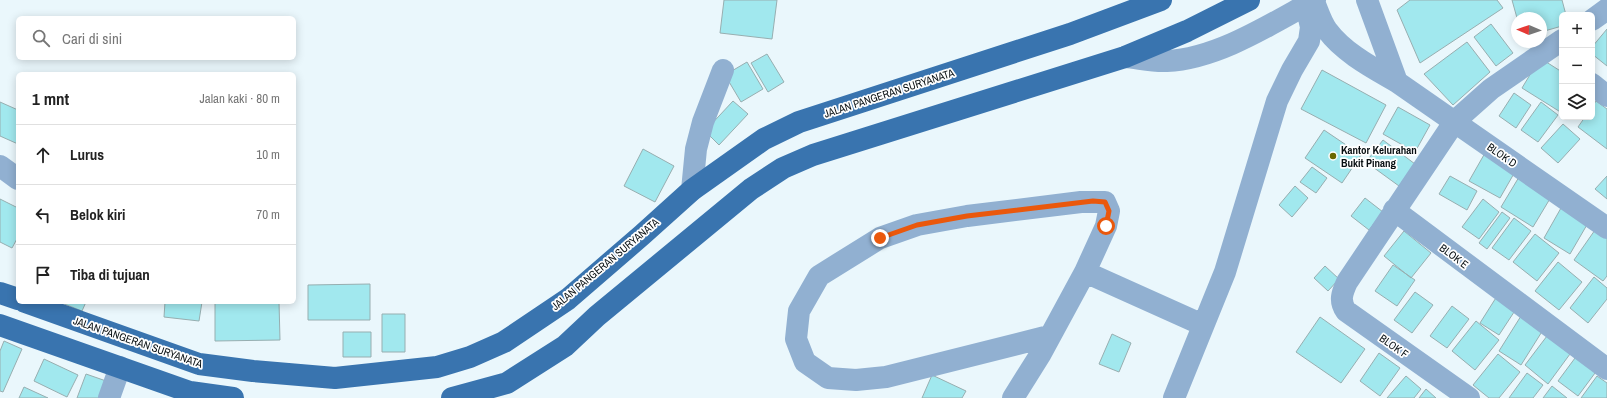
<!DOCTYPE html>
<html lang="id">
<meta charset="utf-8">
<style>
body{margin:0;font-family:"Archivo Narrow",sans-serif;background:#f6f6f6;color:#222}
.controls{position:absolute;right:12px;top:12px;display:grid;overflow:hidden;border-radius:6px;box-shadow:0 2px 10px #0003}
.controls button{width:36px;height:36px;display:grid;place-items:center;padding:0;border:0;border-bottom:1px solid #e0e0e0;background:#fff;color:#222;font:20px sans-serif}
.compass{position:absolute;left:1511px;top:12px;width:36px;height:36px;border-radius:50%;background:#fff;box-shadow:0 2px 10px #0003;rotate:272deg}
.stop{position:absolute;width:12px;height:12px;margin:-9px;border:3px solid #ea580c;border-radius:50%;background:#fff}
.stop.end{background:#ea580c;border-color:#fff;box-shadow:0 1px 4px #0008}
.list{margin:0;padding:0;list-style:none}
h2{display:flex;justify-content:space-between;align-items:center;height:52px;margin:0;padding:0 16px;font-size:17px}
h2 small{font-size:13px;font-weight:400;color:#767676}
.list li{display:grid;grid-template-columns:26px 1fr auto;gap:12px;align-items:center;box-sizing:border-box;height:60px;padding:0 16px;border-top:1px solid #e0e0e0}
.list b{display:block;font-size:15px;white-space:nowrap}
.list em{font-size:13px;font-style:normal;color:#767676}
.icon{flex:none;width:22px;height:22px;fill:none;stroke:currentColor;stroke-width:2;stroke-linecap:round;stroke-linejoin:round}
.map{position:relative;flex:none;width:1607px;height:398px;overflow:hidden}
.search{position:absolute;background:#fff;box-shadow:0 2px 10px #0003;left:16px;top:16px;width:280px;height:44px;display:flex;align-items:center;gap:10px;box-sizing:border-box;padding:0 14px;border-radius:6px;color:#767676;font-size:15px}
.panel{position:absolute;background:#fff;box-shadow:0 2px 10px #0003;left:16px;top:72px;width:280px;height:232px;border-radius:6px}
.map>svg:first-child{display:block}
.building{fill:#a1e8ee;stroke:#97aeb0}
.lines{fill:none;stroke-linecap:round;stroke-linejoin:round}
.minor{stroke:#91b0d1;stroke-width:22}
.major{stroke:#3974af;stroke-width:22}
.route{stroke:#ea580c;stroke-width:5}
.poi-dot{fill:#6a6700;stroke:#fff;stroke-width:1.5}
.labels{text-anchor:middle;dominant-baseline:central;stroke-width:3.5;stroke-linejoin:round;paint-order:stroke}
.street-label{font-size:11px;fill:#080f12;stroke:#fff}
.poi-label{font-size:11px;font-weight:bold;fill:#080f12;stroke:#fff;text-anchor:start}
</style>
<div class="map">
<svg width="1607" height="398" viewBox="0 0 1607 398">
<rect width="100%" height="100%" fill="#eaf7fc"/>
<!-- building -->
<path class="building" d="M724,0H777L772,39L720,33Z
M1410,0H1497L1503,8L1420,63L1397,10Z
M1512,0H1562L1566,15H1562V26L1541,32V18H1517Z
M1491,24L1513,53L1496,66L1474,37Z
M1607,29V66L1592,54V47Z
M1467,42L1490,72L1453,105L1424,74Z
M767,54L784,82L768,92L751,63Z
M1540,58L1562,72V113L1522,88Z
M747,62L763,89L741,102L725,75Z
M1322,70L1386,105L1366,143L1301,109Z
M1514,93L1531,105L1516,128L1499,116Z
M733,101L748,114L719,145L705,131Z
M1596,101L1607,109V149L1578,127L1585,117H1592V107Z
M0,102L18,110V144L0,136Z
M1541,102L1558,115L1538,142L1521,130Z
M1398,107L1430,125L1415,152L1383,134Z
M1563,124L1580,139L1558,163L1541,148Z
M1324,130L1361,155L1342,183L1305,158Z
M1383,140L1415,164L1399,186L1366,162Z
M643,149L674,166L655,202L624,186Z
M1485,153L1516,170L1500,198L1469,181Z
M1312,167L1327,178L1316,193L1300,182Z
M1450,176L1477,191L1467,210L1439,194Z
M1607,176V199L1595,189Z
M1519,177L1551,197L1533,227L1501,207Z
M1295,186L1308,198L1292,217L1279,205Z
M1365,198L1383,212L1369,230L1351,216Z
M0,199L18,208V237L12,248L0,242Z
M1483,199L1499,212L1479,239L1462,227Z
M1561,208L1588,223L1570,254L1544,238Z
M1502,212L1510,218L1487,249L1479,243Z
M1514,218L1531,231L1509,260L1492,248Z
M1595,230L1607,238V276L1603,281L1574,260Z
M1404,231L1431,253L1411,278L1384,256Z
M1535,234L1559,253L1537,281L1513,262Z
M1558,262L1582,282L1559,310L1535,291Z
M1393,265L1415,280L1397,306L1375,291Z
M1325,266L1339,279L1328,291L1314,278Z
M1594,277L1607,288V299L1588,323L1570,308Z
M370,284V320H308V285Z
M1415,292L1433,305L1412,333L1394,320Z
M1499,293L1518,306L1499,335L1480,323Z
M63,302H86L82,311L62,303Z
M165,302H202L199,321L164,317Z
M215,302H279L280,340L215,341Z
M1452,306L1469,319L1447,348L1430,336Z
M382,314H405V352H382Z
M1521,316L1543,330L1521,365L1499,351Z
M1320,317L1365,349L1341,383L1296,352Z
M1476,321L1499,340L1475,370L1452,351Z
M343,332H371V357H343Z
M1112,334L1131,343L1119,372L1099,364Z
M1547,336L1570,354L1548,384L1525,365Z
M4,341L22,349L3,392L0,391V351Z
M1379,353L1400,368L1380,396L1360,381Z
M1498,354L1520,372L1499,398H1489L1473,385Z
M1578,354L1598,369L1578,396L1558,381Z
M44,359L78,375L67,397L34,381Z
M1527,373L1543,385L1533,398H1509Z
M86,374L109,382L103,398H77Z
M932,375L966,391L962,398H922Z
M1406,376L1421,389L1414,398H1387Z
M1597,376L1607,383V398H1581Z
M1552,386L1567,398H1543Z
M24,387L48,398H19Z
M1426,389L1436,398H1419Z"/>
<g class="lines">
<!-- minor -->
<path class="minor" d="M1367,0L1397,82
M1314,2C1318,11 1321,22 1327,30C1344,53 1373,68 1397,82L1607,228
M1592,20L1607,9
M1125,57C1138,58 1153,62 1167,61C1217,59 1271,24 1315,0
M1592,84L1607,96
M0,166L18,179
M692,190L696,149L703,122L723,70
M1394,210L1607,369
M1085,272L1203,325
M109,398L120,367
M1013,398L1040,355L1085,272L1106,226L1109,211L1105,202H1081L967,216L917,225L880,238L819,276L799,311L796,339L805,362L828,378L856,380L886,377L1049,336
M1174,398L1225,272L1277,101L1292,70L1309,41L1311,27L1306,5
M1469,398L1346,311C1339,301 1342,293 1347,282L1455,121L1491,89L1562,40"/>
<!-- major -->
<path class="major" d="M0,293L18,299
M25,302L199,364L253,371L335,378L437,367L470,357L504,342L568,299L642,235L692,190L764,139L799,122L1070,34L1161,0
M0,325L190,392L233,398
M452,398L507,383L565,346L597,316L751,189L783,168L813,155L1125,57L1187,31L1249,0"/>
</g>
<g class="lines">
<!-- route -->
<path class="route" d="M880,238L917,225L967,216L1093,201L1105,202L1109,211L1106,226"/>
</g>
<!-- markers -->
<circle class="poi-dot" cx="1333" cy="156" r="4"/>
<g class="labels">
<!-- street labels -->
<g class="street-label">
<text transform="translate(889 93) rotate(-18)">JALAN PANGERAN SURYANATA</text>
<text transform="translate(1502 155) rotate(35)">BLOK D</text>
<text transform="translate(1454 256) rotate(37)">BLOK E</text>
<text transform="translate(605 264) rotate(-40)">JALAN PANGERAN SURYANATA</text>
<text transform="translate(138 342) rotate(19)">JALAN PANGERAN SURYANATA</text>
<text transform="translate(1394 346) rotate(35)">BLOK F</text>
</g>
<!-- poi labels -->
<g class="poi-label">
<text x="1341" y="150">Kantor Kelurahan<tspan x="1341" dy="13">Bukit Pinang</tspan></text>
</g>
</g>
</svg>
<div class="controls">
<button>+</button>
<button>−</button>
<button><svg class="icon" aria-label="layers" viewBox="0 0 24 24"><path d="M12 4l9 5-9 5-9-5zM3 14l9 5 9-5"/></svg></button>
</div>
<svg class="compass" viewBox="-18 -18 36 36"><path d="M0-13l5 13h-10z" fill="#e53935"/><path d="M0 13l5-13h-10z" fill="#767676"/></svg>
<div class="stop" style="left:1106px;top:226px"></div>
<div class="stop end" style="left:880px;top:238px"></div>
<div class="search"><svg class="icon" aria-label="search" viewBox="0 0 24 24"><circle cx="10" cy="10" r="6"/><path d="M15 15l6 6"/></svg>Cari di sini</div>
<section class="panel">
<h2>1 mnt<small>Jalan kaki · 80 m</small></h2>
<ul class="list">
<li><svg class="icon" aria-label="ahead" viewBox="0 0 24 24"><path d="M12 20V5M6 11l6-6 6 6"/></svg><div><b>Lurus</b></div><em>10 m</em></li>
<li><svg class="icon" aria-label="left" viewBox="0 0 24 24"><path d="M17 20v-9H6M10 6l-5 5 5 5"/></svg><div><b>Belok kiri</b></div><em>70 m</em></li>
<li><svg class="icon" aria-label="arrive" viewBox="0 0 24 24"><path d="M6 21V4h12l-3 4 3 4H6"/></svg><div><b>Tiba di tujuan</b></div></li>
</ul>
</section>
</div>
